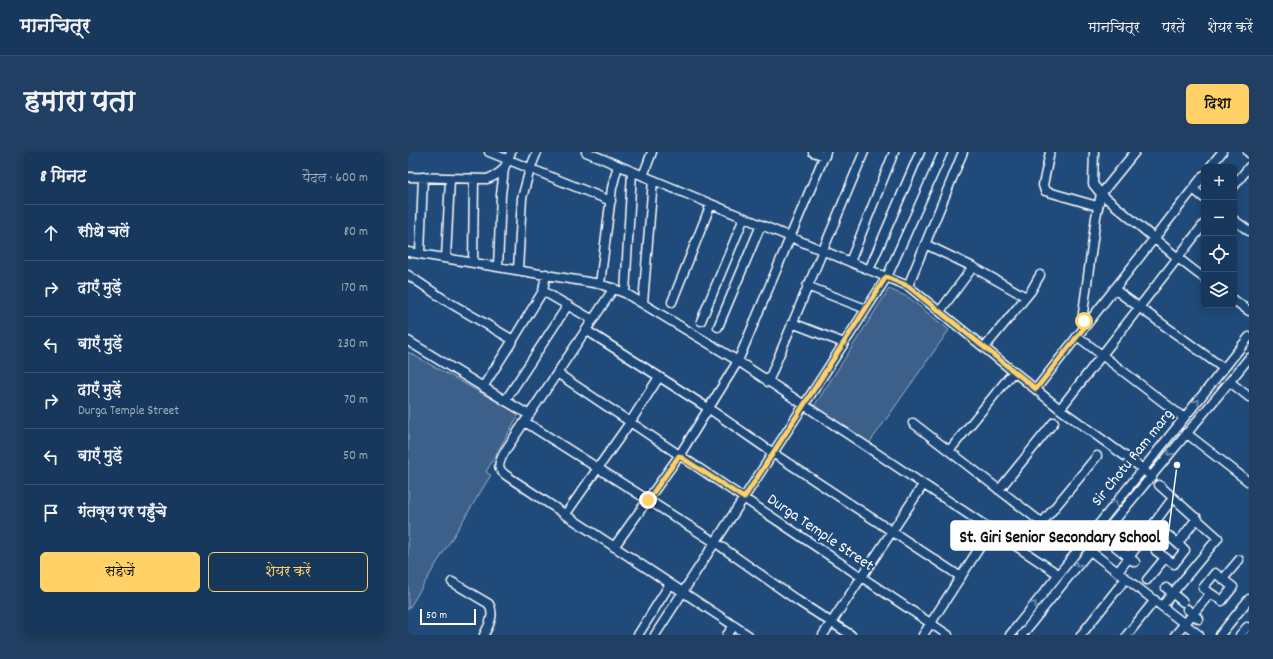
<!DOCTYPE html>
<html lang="hi">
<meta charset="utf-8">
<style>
body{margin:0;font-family:Dekko,"Playpen Sans Deva",sans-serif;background:#203f62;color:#f1f3f6}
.controls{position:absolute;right:12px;top:12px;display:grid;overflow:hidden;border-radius:6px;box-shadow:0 2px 10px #0003}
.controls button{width:36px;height:36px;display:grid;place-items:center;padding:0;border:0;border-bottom:1px solid #365272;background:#17385c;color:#f1f3f6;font:20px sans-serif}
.scale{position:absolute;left:12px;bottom:10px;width:56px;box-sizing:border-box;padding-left:4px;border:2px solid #fff;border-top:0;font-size:11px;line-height:14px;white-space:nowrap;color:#fff;-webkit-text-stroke:3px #1f4a7a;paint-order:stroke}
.stop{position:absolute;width:12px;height:12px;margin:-9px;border:3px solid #ffd166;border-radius:50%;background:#fff}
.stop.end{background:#ffd166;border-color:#fff;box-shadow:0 1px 4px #0008}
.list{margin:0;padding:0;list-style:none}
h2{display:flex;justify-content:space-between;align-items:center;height:52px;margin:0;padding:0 16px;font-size:17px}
h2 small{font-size:13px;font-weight:400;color:#9eacbb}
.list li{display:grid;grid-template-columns:26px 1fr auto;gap:12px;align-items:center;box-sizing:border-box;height:56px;padding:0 16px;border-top:1px solid #365272}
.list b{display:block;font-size:15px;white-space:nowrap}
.list p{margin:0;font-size:13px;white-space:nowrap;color:#9eacbb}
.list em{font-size:13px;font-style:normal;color:#9eacbb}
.actions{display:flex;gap:8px;padding:12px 16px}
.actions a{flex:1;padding:9px 0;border:1px solid #ffd166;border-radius:6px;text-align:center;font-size:14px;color:#ffd166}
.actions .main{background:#ffd166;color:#111}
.icon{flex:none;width:22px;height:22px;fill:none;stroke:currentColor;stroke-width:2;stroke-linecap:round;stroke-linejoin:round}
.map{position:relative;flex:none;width:841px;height:483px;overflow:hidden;border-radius:6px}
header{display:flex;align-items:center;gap:24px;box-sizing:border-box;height:56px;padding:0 20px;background:#17385c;border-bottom:1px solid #365272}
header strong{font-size:19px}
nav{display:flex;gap:22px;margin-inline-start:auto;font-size:14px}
.intro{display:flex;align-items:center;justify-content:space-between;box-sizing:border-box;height:96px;padding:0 24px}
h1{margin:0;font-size:28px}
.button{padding:10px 18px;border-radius:6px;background:#ffd166;color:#111;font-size:14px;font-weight:700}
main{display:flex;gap:24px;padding:0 24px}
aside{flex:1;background:#17385c;border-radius:6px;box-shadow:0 2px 10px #0003}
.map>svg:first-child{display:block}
.park{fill:#3c618b;stroke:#9eb0c5}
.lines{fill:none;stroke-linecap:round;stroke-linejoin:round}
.minor-casing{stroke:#fff;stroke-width:11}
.minor{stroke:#1f4a7a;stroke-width:8}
.oneway{stroke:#7992af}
.route{stroke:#ffd166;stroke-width:5}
.labels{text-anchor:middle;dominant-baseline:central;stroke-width:4;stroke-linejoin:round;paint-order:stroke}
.street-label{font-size:16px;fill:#fff;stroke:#1f4a7a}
.leader{fill:none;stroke:#fff;stroke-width:1.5}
.callout-dot{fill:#fff;stroke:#1f4a7a;stroke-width:1.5}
.callout{fill:#fff;stroke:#fff;stroke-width:1.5}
.callout-label{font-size:17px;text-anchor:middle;font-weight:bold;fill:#111}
</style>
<header>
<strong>मानचित्र</strong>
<nav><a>मानचित्र</a><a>परतें</a><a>शेयर करें</a></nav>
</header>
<div class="intro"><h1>हमारा पता</h1><a class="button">दिशा</a></div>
<main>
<aside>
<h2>8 मिनट<small>पैदल · 600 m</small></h2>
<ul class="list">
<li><svg class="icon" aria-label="ahead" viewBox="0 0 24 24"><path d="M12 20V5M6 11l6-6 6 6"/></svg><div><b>सीधे चलें</b></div><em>80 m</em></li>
<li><svg class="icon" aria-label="right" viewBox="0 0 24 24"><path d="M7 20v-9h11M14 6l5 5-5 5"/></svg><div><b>दाएँ मुड़ें</b></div><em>170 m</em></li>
<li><svg class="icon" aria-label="left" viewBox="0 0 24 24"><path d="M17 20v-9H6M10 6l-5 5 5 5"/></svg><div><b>बाएँ मुड़ें</b></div><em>230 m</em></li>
<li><svg class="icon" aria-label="right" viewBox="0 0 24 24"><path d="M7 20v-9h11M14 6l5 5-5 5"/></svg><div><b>दाएँ मुड़ें</b><p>Durga Temple Street</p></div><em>70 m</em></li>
<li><svg class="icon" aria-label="left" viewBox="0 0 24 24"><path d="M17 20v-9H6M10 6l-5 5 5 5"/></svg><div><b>बाएँ मुड़ें</b></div><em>50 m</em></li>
<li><svg class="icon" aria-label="arrive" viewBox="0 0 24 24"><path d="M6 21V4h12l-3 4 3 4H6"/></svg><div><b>गंतव्य पर पहुँचे</b></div></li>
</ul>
<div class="actions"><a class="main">सहेजें</a><a>शेयर करें</a></div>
</aside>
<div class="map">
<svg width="841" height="483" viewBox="0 0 841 483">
<rect width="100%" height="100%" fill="#1f4a7a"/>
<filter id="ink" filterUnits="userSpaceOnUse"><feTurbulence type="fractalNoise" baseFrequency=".025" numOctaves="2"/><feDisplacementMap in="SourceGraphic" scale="8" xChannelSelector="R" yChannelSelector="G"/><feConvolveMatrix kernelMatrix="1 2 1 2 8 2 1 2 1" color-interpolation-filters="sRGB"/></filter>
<g filter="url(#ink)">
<!-- park -->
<path class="park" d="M481,137L500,145L541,178L460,293L405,256Z
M0,200L111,262L78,320L83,323L0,458Z"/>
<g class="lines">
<!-- minor casing -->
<g class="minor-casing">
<path id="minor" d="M81,0L203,49
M178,0L500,134L652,257L735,317L744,326
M405,0L417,4
M642,0L635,33L637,39L689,54
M727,0L693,42C728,70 760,100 796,126
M840,0L841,1
M802,15L814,0
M235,24L244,0
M0,25L79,27C96,21 97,16 103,0
M826,34L841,15
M785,37L796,46
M826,68L841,79
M517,92L565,115L618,145
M0,100L192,132L217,141L330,209L650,422
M12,102L15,25
M38,106L42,27
M442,110L486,0
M65,111L66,27
M90,115L93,43L96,17
M110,118L114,46L122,17L129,0
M461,118L512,0
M0,123L37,148L105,188L75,235
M192,132L204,36L210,13
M399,134L458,157
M500,134L555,0
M206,136L97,299C89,314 88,317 102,326L340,483
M706,137L815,216
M135,139L185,168
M217,141L224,20
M826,148L841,159
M264,150L303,52
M235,151L245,28
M532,159L565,115
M293,169L336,66
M384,171L436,191
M679,172L675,166V161L688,65L693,42L685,32L686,0
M310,175L353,73
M178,178L300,256L365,301L553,425
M669,184L776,266
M105,188L135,139L138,122
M0,189L121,263
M577,195L623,139L632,123
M149,221L540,483
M360,230L456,0
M822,230L841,245
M628,237L796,23
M97,249L160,153
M652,257L796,72
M117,270L308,391L390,449L443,483
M505,271L669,398
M778,281L841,330
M541,299L606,219
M751,333L810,386L754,454
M591,338L646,270
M157,363L223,269L251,225
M634,371L689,304
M761,384L777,398L766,412L748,399Z
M770,391L789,366
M206,395L271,304L330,209L418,0
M708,395L727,410
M681,398L791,483
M710,420L765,346
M807,421L825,435L814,449L795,436Z
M815,427L831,408
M739,428L757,406
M44,430L81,452C87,463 81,473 76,483
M758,436L775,450
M779,457L791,467
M230,483L262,432
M247,483L479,125L535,0
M319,483L326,474
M415,483L515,333
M515,483L583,378
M602,483L841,185
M614,483C688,389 765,299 841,206
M673,483L718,426
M719,483L747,448
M767,483L802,442
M812,483L841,447
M832,483L839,475"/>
</g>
<!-- minor -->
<use href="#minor" class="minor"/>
</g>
<!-- one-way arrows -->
<defs><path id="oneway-chevron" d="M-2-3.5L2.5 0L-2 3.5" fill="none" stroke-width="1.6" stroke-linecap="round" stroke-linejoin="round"/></defs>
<g class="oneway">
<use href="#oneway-chevron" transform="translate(789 250) rotate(-52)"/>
<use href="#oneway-chevron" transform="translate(762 301) rotate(127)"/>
<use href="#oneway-chevron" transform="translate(707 351) rotate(-51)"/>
<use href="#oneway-chevron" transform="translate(670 412) rotate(128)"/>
<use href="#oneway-chevron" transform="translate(626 452) rotate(-51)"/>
</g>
</g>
<g class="lines" filter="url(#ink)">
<!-- route -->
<path class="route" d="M240,348L271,304L336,346L478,125L500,134L628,237L679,172L676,169"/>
</g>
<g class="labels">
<!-- street labels -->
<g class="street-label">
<text transform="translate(725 306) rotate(-51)">Sir Chotu Ram marg</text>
<text transform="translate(412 381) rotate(34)">Durga Temple Street</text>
</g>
</g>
<!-- callouts -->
<path class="leader" d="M769 313L760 384"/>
<circle class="callout-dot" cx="769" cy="313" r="4"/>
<rect class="callout" x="543" y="369" width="217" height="29" rx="4"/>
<g class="callout-label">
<text x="652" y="390">St. Giri Senior Secondary School</text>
</g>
</svg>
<div class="controls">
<button>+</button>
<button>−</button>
<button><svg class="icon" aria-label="locate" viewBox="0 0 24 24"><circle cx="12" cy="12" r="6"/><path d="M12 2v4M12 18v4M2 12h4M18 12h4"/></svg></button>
<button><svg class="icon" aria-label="layers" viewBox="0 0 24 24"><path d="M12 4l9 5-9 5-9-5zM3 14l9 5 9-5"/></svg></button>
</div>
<div class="scale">50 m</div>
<div class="stop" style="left:676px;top:169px"></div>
<div class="stop end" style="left:240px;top:348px"></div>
</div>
</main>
